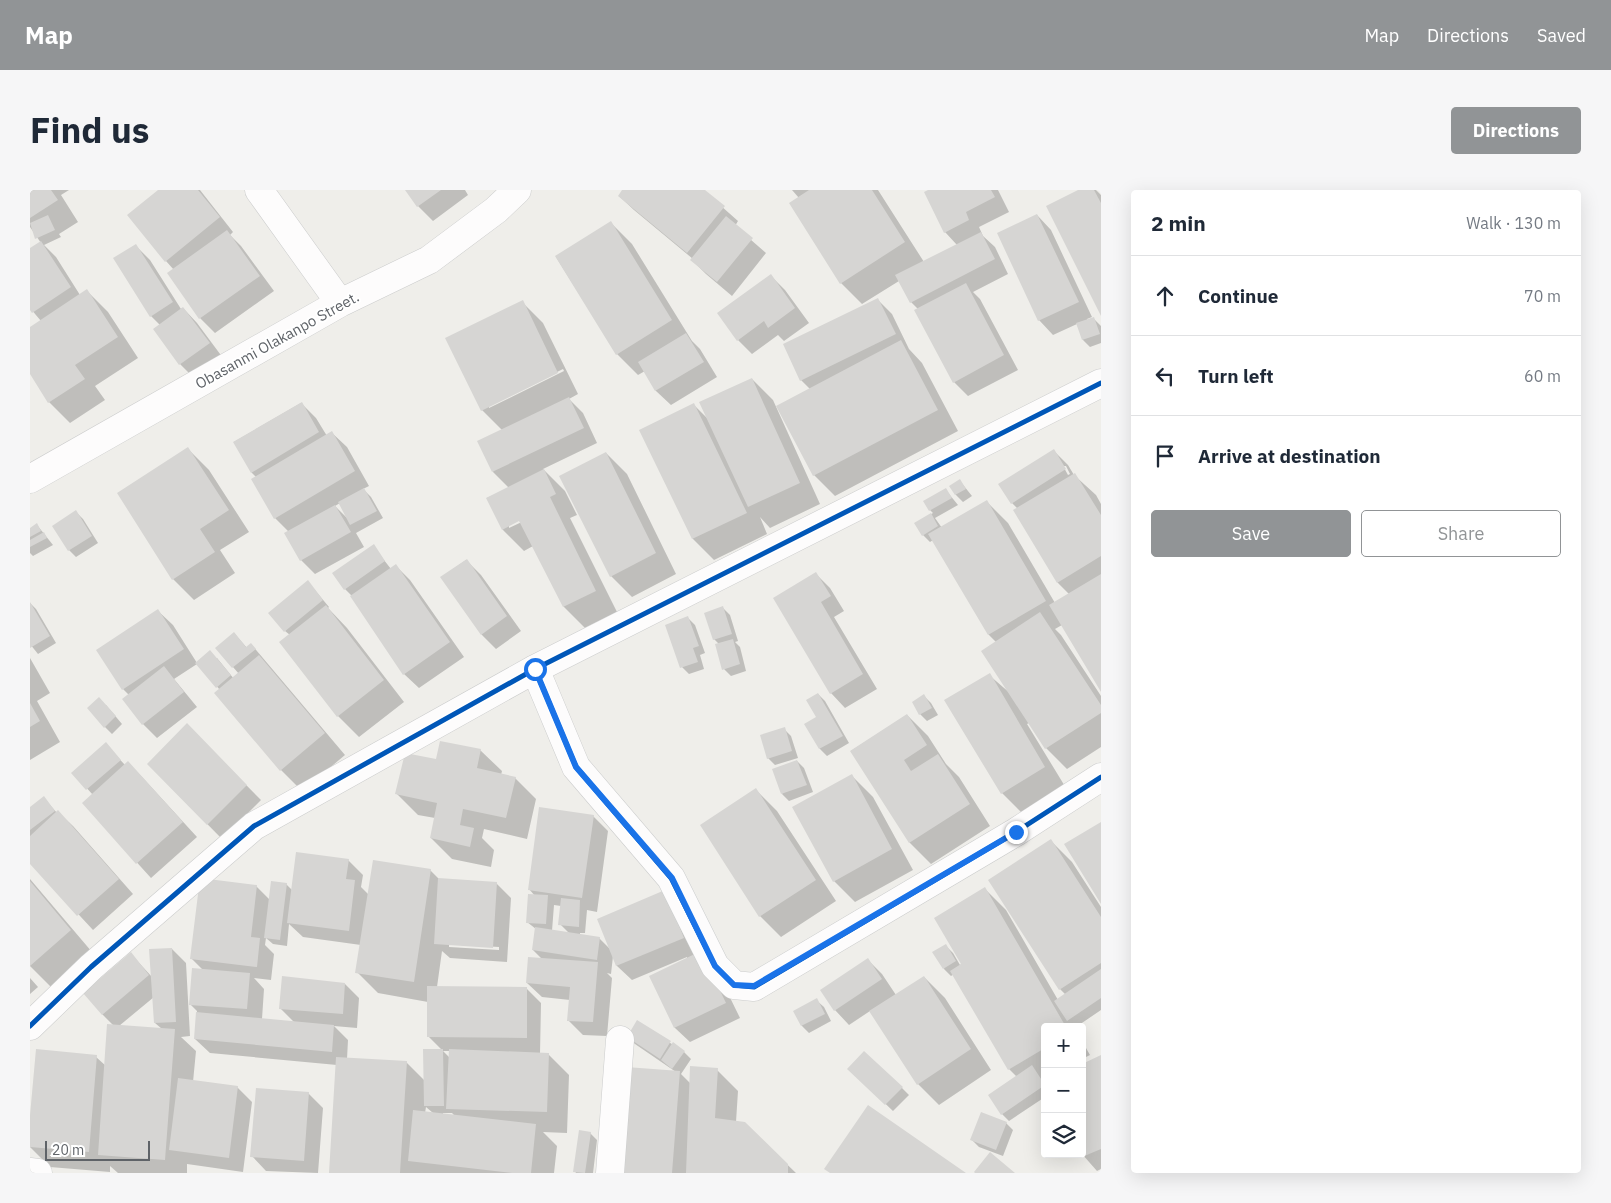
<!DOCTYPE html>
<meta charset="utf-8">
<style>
body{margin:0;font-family:"IBM Plex Sans",sans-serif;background:#f6f6f7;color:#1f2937}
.controls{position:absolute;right:15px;bottom:15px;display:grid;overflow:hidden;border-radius:5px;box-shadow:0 5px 20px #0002}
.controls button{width:45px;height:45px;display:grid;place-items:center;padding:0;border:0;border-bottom:1px solid #e0e1e3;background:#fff;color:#1f2937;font:25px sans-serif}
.scale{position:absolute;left:15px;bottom:12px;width:105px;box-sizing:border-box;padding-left:5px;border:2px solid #5f6368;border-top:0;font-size:14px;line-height:18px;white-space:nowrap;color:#5f6368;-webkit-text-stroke:4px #fff;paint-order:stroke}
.stop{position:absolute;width:15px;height:15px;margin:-11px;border:4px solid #1a73e8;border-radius:50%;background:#fff}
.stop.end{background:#1a73e8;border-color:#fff;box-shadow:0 1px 5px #0008}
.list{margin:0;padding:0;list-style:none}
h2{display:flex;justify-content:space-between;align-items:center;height:65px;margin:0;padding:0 20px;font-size:21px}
h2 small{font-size:16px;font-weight:400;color:#747a83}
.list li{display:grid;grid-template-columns:32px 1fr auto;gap:15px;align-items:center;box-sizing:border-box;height:80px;padding:0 20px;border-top:1px solid #e0e1e3}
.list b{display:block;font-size:19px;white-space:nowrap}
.list em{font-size:16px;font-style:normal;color:#747a83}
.actions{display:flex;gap:10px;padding:15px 20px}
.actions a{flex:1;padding:11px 0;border:1px solid #919496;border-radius:5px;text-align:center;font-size:18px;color:#919496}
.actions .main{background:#919496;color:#fff}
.icon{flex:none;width:28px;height:28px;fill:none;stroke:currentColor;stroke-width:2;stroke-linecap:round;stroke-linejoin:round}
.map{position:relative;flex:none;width:1071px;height:983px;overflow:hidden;border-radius:5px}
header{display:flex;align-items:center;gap:30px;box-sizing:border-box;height:70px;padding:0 25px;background:#919496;color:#fff}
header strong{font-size:24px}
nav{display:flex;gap:28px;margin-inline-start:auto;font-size:18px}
.intro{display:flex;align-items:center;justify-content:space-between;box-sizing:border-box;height:120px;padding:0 30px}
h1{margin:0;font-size:35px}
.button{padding:12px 22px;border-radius:5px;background:#919496;color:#fff;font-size:18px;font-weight:700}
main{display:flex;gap:30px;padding:0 30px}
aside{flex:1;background:#fff;border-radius:5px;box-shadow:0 5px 20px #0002}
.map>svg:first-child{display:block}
.shadow{fill:#0003;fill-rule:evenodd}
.building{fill:#d6d5d3}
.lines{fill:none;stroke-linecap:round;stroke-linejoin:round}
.minor-casing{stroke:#cbcccc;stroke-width:29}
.minor{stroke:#fdfcfc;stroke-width:28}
.cycleway-casing{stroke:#fff;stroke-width:8}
.cycleway{stroke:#0057b8;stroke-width:5}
.route{stroke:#1a73e8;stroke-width:6}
.labels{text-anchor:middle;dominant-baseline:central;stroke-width:4;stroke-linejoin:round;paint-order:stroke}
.street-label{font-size:15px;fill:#5f6368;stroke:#fff}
</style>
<header>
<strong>Map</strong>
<nav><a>Map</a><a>Directions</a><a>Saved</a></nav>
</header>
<div class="intro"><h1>Find us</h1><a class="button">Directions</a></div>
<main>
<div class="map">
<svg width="1071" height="983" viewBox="0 0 1071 983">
<rect width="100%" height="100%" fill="#efeeea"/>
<!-- shadow -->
<path class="shadow" d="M0,0H39L31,5L48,32L29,44L31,47L14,55L26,67L50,105L57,101L78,122L108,168L65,196L75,210L40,233L19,212L0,182V138L11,131L0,118V60L11,53L0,37Z
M130,0H170L203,42L200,45L211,56L244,101L185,143L170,128L139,84L144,80L136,71Z
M376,0H435L438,5L403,31L388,16Z
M594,0H673L708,31L705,36L736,63L702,106L676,84L662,70L663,69L604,20L589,6Z
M762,0H848L894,72L927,55L915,42L901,0H968L979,22L949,37L953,46L965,57L978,84L943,102L950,109L988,180L938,206L924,192L888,119L881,112L869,91L832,114L811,93L761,13L769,8Z
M1050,0H1066L1071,5V123Z
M1007,25L1021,40L1062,127L1057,129V131L1064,129L1071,136V153L1060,157L1053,150L1047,134L1023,145L1009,130Z
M581,33L602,54L662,151L670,159L687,187L641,215L626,201L615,181L608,185L587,164L526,67Z
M106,56L120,70L151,119L153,118L167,133L193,168L165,189L150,174L124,139L130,135L121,126Z
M741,86L755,100L779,133L754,151L748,145L722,164L708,150Z
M848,110L862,124L879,159L892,173L928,241L805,306L784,285L780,199L771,190Z
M492,112L513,133L548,204L539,209L553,223L567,253L513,279L535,301L547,325L540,328L587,422L555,438L534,417L503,356L494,361L473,340L457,308L479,298L463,282L472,240L452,220ZM533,179L534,181L459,218V216ZM494,327L496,330L479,338V335Z
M722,189L743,210L790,314L740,338L730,327L737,344L684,370L663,349L611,241L664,215L678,229Z
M271,213L286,228L297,246L302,243L317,257L339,296L333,299L341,307L353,328L326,343L334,357L285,384L271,370L259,342L245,328L227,288L222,283L204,252ZM310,313L317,328L305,316Z
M158,259L179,280L219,342L190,360L205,383L164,410L143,389Z
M1024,261L1038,275L1044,285L1066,305L1071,314V499L1032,435L1025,439L1031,445L1071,506V557L1037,579L1016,558L999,533L997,534L1036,598L993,624L972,603L959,485L981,504L966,452L959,445L903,350L900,352L893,345L886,333L903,323L900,320L915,299L928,315L905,328L912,338L957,312L978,333L1025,413L1039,404L1028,393L985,321L988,319L982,313ZM1033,276H1036L1040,284L1038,285Z
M576,263L597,284L646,384L602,407L581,386Z
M930,291L942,306L933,312L926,305L921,296Z
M46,322L53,329L68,353L46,367L39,360Z
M7,335L23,355L3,366L0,363V339Z
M343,356L361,379L366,376L380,390L434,467L389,498L374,484L322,406L315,399Z
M436,370L451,385L491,441L466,459L452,445L412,387Z
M786,384L800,398L814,421L804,427L847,499L815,518L801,503Z
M284,399L299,417L298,418L317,438L374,512L329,547L308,526L260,445L255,441Z
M0,413L6,419L26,453L8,464L0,454Z
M693,418L700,425L708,451L705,452L710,457L716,481L701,486L694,479L689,454L684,449Z
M128,421L143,435L167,473L187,468L204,489L209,484L203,477L204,443L217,458L221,454L315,565L272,601L251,580L186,503L190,500L167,474L144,489L167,517L127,548L113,534L99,505L93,499Z
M658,428L665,435L675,463L670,465L674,479L659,484L652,477Z
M0,468L20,503L7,511L30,552L0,570Z
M788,504L795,511L819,553L797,566L790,559L776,534L787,528Z
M894,506L901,513L908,525L897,531L890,524Z
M76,515L92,534L82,544L75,537Z
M877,525L898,546L916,574L929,587L960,636L901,674L880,653L821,561Z
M157,535L231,610L192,649L118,574Z
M754,539L761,546L768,568L745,575L738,568Z
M450,560L472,581L471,585L485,588L506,609L497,649L454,639L452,648L464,660L461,677L422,669L401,648L405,628L388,625L367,604L407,571Z
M82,561L95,575L98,573L112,587L167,647L121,688L53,613L63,605L43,583Z
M767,571L774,578L783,602L759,611L752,604Z
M822,586L843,607L883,680L825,712L804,691Z
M726,600L747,621L806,711L751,747L730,726Z
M14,608L27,623L28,622L43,636L103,704L63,740L0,672V619Z
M563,626L578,641L567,722L557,720L555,743H550V745L569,748L580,759L635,702L685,777L710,828L660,852L645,838L621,786L657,769V767L602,790L587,776L583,766L581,784L577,783L582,788L577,846L553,845L538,830L540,810L512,807L497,793L512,769L503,760L506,739L497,732L505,706L499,699ZM524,715L531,716L530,734L539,743L522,741Z
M1021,651L1042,672L1071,717V820L1046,837H1015V907L979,931L972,924L987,887L979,879L924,784L921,786L914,779L916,756L923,763L930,775L932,774L955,699L976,720L1028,810L1036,805L1030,799Z
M318,670L333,685L331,697L339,705L400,680L410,690L466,693L481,708L477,772L420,768L412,761L407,797L497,799L511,813L510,864H518L539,885L537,943L513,942L527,956L524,983H300L307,875L180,863L165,849L167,821L160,814L174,781L161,768L226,696L240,710L256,694L262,700ZM259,734L273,747L331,755L327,782L348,803L398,812V846L412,860L395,891L376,872L317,869L318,850L304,836L327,838L329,808L315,794L250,818L264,832L232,829L234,799L224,788L241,790L244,764L235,755L236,748L243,754L257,756ZM419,754L469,757V760L419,757ZM413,861H420L419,867ZM396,917L403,923H395ZM413,923H422L425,926L413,925Z
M0,689L62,762L21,797L0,776Z
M142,759L156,773L160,846L151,847L166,861L163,892L207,897L222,912L213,982L157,974V983H88L80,976V982L20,977L0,957V939L66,867L76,876L84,836L72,824L101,764L122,787ZM124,807L125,833L132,839L89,836Z
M838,770L852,784L866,805L894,787L915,808L961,880L909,915L888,894L840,821L819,835L805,820Z
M0,788L8,797L0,804Z
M786,810L794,817L801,831L779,843L772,836L765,822Z
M608,832L654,862L661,869L651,884L661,894L687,880L708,901L706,932L714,933L766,983H590L646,882L605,854L598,847Z
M1052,851L1060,865L1052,869Z
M1071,867V979L1067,981L1052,964Z
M819,879L872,898L879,905L863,921Z
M278,903L293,918L288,983L236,981L222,966Z
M976,933L983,940L973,966L949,957L942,950Z
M560,943L567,950L563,983H546L545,981Z"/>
<!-- building -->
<path class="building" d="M0,0H21L28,10L0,28Z
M128,0H168L190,27L135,72L97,25Z
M375,0H411L387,17Z
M592,0H675L695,16L657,63L588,6Z
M779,0H842L875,52L810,94L759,13Z
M898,0H961L965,7L936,22L939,30L914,43L894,2Z
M1048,0H1064L1071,13V126L1016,16Z
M1007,24L1049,112L1008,131L967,43Z
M18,25L25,40L5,49L0,33Z
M696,26L723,48L687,92L660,70Z
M581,31L642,130L586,165L525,66Z
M197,40L230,86L169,129L137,83Z
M951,42L965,69L880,113L865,85Z
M11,51L41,97L2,123L0,120V58Z
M106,54L143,112L120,127L83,68Z
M741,84L765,118L738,138L734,131L707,151L687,123Z
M936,93L974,165L923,193L884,120Z
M57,99L88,147L45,175L55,189L18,213L0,184V137Z
M848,108L866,144L770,191L753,154Z
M493,110L528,183L451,221L415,148Z
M153,117L180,153L149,175L123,139Z
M1064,127L1070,144L1052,150L1046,133Z
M656,143L674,172L625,201L608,172Z
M871,150L908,220L783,286L746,216Z
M722,188L770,293L718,317L669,212Z
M539,207L554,238L462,282L447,251Z
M272,212L289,242L221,283L203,252Z
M664,213L717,323L662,349L609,240Z
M302,241L325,281L244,329L221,289Z
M158,257L199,320L170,339L185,362L142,390L87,303Z
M1024,259L1036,279L981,314L968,294Z
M576,262L626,363L580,387L529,286Z
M514,279L526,304L520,307L566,401L533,417L489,331L472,340L456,308Z
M1045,283L1071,325V366L1027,393L983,320Z
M930,289L936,299L925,305L919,296Z
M334,298L347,321L320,335L308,312Z
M916,298L922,308L899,321L893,311Z
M957,310L1016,411L958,445L898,344Z
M305,315L321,342L270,371L254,343Z
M46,320L62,346L38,361L22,336Z
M901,323L908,336L892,346L884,333Z
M7,333L11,341L0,347V338Z
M14,342L17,348L0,357V350Z
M344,354L355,371L314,400L302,383Z
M437,369L477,426L451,445L410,387Z
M366,374L420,452L373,485L320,406Z
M786,382L801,406L791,412L833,484L800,504L743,408Z
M1071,384V502L1019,415Z
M278,390L293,410L254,442L238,423Z
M0,412L20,446L0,458Z
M296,415L354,490L307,527L249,452Z
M693,416L702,444L683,450L674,423Z
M128,419L154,459L92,500L66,460Z
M1010,422L1071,515V523L1015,559L951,461Z
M658,426L669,456L663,458L668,472L650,478L635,435Z
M204,442L216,457L221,453L226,459L202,478L185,458Z
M703,449L710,474L692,480L685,454Z
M180,460L201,485L186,498L165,473Z
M229,465L295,543L250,581L184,503Z
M134,476L154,502L112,535L92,509Z
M960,483L1015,577L971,604L914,510Z
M788,503L813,546L789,559L774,534L786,527L776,510Z
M894,504L902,518L889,525L882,512Z
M69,507L86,526L74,538L57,518Z
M0,513L10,531L0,537Z
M877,524L897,555L874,570L881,581L908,564L940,614L879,653L820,561Z
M157,533L217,595L177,635L117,574Z
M755,537L762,561L737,569L730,545Z
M410,551L451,559L447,578L486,587L476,628L433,619L430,635L444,638L440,657L400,648L407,613L365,604L375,563L406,569Z
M76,552L91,570L56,600L41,583Z
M767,570L777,595L751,604L742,579Z
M98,571L153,632L106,674L52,613Z
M822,584L862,659L803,692L762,617Z
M726,598L786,690L729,727L670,635Z
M14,606L25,621L0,640V617Z
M509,617L564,625L552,708L498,700Z
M28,620L89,689L47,726L0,674V646Z
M1071,632V714L1034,654Z
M1021,649L1071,727V773L1029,800L958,690Z
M266,662L319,669L316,689L325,690L319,741L257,733Z
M343,670L401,679L384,792L325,783Z
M170,688L227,695L221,747L230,748L227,777L160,769Z
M408,688L467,692L463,758L404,754Z
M0,691L41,740L0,776Z
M241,691L257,693L250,750L234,748Z
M955,697L1036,837H1015V858L978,880L920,781L931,774L904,728Z
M635,700L654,748L586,776L567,729Z
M498,704L518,705L516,734L496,733Z
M531,708L550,710L549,737L528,735Z
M505,737L570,747L567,770L502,760Z
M916,754L926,771L913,779L902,762Z
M142,758L146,832L124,833L119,759Z
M671,761L696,813L644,838L619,786Z
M101,762L119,785L72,825L53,803Z
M498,767L568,772L563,832L537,831L540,797L496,793Z
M838,768L852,789L804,821L790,800Z
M162,778L220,783L217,819L159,815Z
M1071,779V808L1037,831L1024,811Z
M252,786L315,793L313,824L249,819Z
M894,786L941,859L887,895L839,821Z
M397,796L497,797V848L397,847Z
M787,808L795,824L771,836L763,821Z
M166,822L304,835L302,862L164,849Z
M607,830L641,851L630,869L597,847Z
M77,834L145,839L135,970L68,965Z
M643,852L655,861L642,879L631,870Z
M6,859L67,865L59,962L0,957V925Z
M393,859H413L414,916H394Z
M419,859L519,863L517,922L416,919Z
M834,861L873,897L855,915L817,879Z
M1071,865V959L1052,967L1050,964H1052V874Z
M306,867L377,871L370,983H299Z
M1002,875L1015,895L971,925L958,905Z
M660,876L688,878L685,928L715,932L758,974V983H656Z
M596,877L650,881L642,983H589Z
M148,888L208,896L199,968L139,960Z
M226,898L279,902L274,971L220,967Z
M838,915L936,983H800L794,979Z
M383,920L506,934L501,983H482L378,971Z
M951,922L977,932L966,960L940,950Z
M549,940L561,942L555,983L543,982Z
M960,962L985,983H945L944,982Z"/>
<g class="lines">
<!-- minor casing -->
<g class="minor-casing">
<path id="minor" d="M229,0L310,113
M0,289L310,113L399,70L466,20L487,0
M505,479L546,577L641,688L685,776L704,795L724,797L986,642L1071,587
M0,836L61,777L224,636L505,479L1071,193
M0,982L8,983
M580,983L590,850"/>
</g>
<!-- minor -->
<use href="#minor" class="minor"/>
<!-- cycleway casing -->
<g class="cycleway-casing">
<path id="cycleway" d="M505,479L546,577L641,688L685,776L704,795L724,797L986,642L1071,587
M0,836L61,777L224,636L505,479L1071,193"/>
</g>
<!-- cycleway -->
<use href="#cycleway" class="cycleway"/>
</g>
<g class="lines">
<!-- route -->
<path class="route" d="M505,479L546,577L642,688L685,776L704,795L724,796L986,642"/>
</g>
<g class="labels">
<!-- street labels -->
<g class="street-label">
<text transform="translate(247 150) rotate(-29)">Obasanmi Olakanpo Street.</text>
</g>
</g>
</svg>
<div class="controls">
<button>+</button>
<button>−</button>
<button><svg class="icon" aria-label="layers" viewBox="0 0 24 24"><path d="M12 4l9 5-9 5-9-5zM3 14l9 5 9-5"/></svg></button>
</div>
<div class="scale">20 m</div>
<div class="stop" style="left:505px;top:479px"></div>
<div class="stop end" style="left:986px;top:642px"></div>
</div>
<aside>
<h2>2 min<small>Walk · 130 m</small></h2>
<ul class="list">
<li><svg class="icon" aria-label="ahead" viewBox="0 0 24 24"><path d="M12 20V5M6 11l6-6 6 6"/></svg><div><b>Continue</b></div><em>70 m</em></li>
<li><svg class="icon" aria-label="left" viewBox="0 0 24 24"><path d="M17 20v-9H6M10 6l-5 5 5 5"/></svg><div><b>Turn left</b></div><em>60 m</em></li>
<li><svg class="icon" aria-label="arrive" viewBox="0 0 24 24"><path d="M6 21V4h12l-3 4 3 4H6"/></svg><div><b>Arrive at destination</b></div></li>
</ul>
<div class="actions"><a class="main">Save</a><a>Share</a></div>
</aside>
</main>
